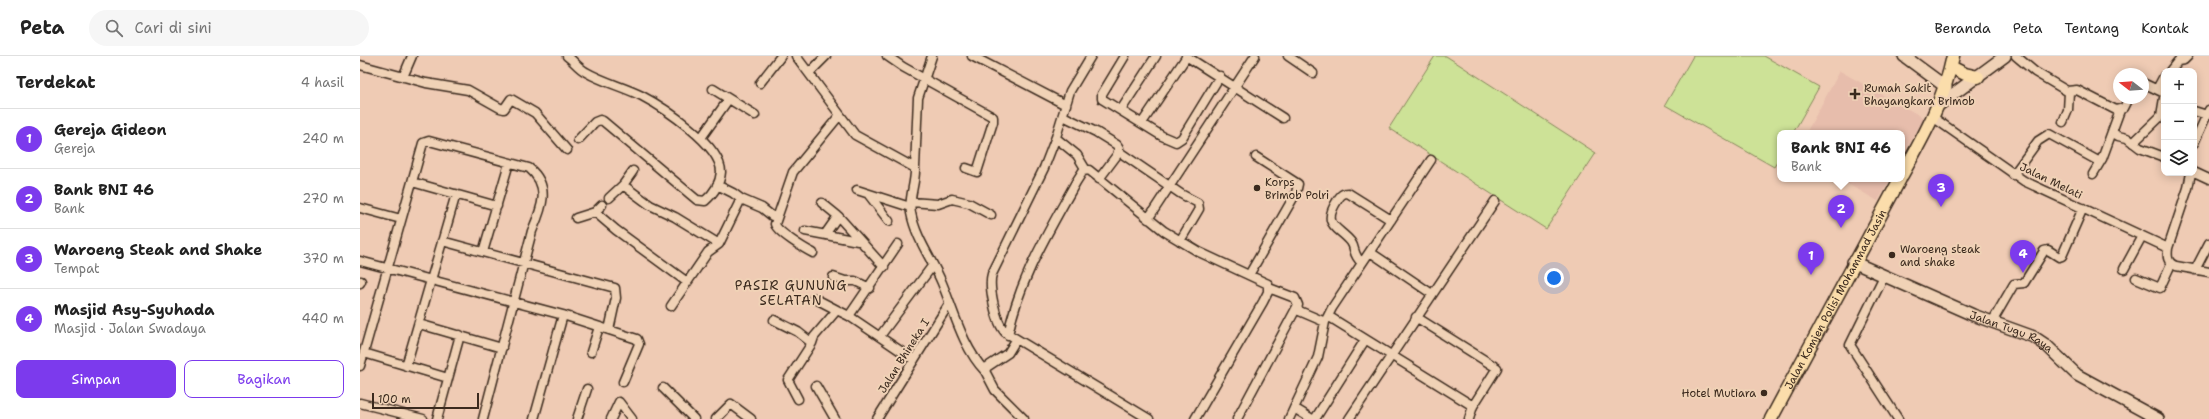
<!DOCTYPE html>
<html lang="id">
<meta charset="utf-8">
<style>
body{margin:0;font-family:"Shantell Sans",sans-serif;background:#f6f6f6;color:#222}
.controls{position:absolute;right:12px;top:12px;display:grid;overflow:hidden;border-radius:8px;box-shadow:0 2px 10px #0003}
.controls button{width:36px;height:36px;display:grid;place-items:center;padding:0;border:0;border-bottom:1px solid #e0e0e0;background:#fff;color:#222;font:20px sans-serif}
.compass{position:absolute;left:1753px;top:12px;width:36px;height:36px;border-radius:50%;background:#fff;box-shadow:0 2px 10px #0003;rotate:287deg}
.scale{position:absolute;left:12px;bottom:10px;width:107px;box-sizing:border-box;padding-left:4px;border:2px solid #3b2a1e;border-top:0;font-size:11px;line-height:14px;white-space:nowrap;color:#3b2a1e;-webkit-text-stroke:3px #f0d2b6;paint-order:stroke}
.you{position:absolute;left:1194px;top:222px;width:14px;height:14px;margin:-10px;border:3px solid #fff;border-radius:50%;background:#1a73e8;box-shadow:0 0 0 6px #1a73e833}
.badge{display:grid;place-items:center;width:26px;height:26px;border-radius:50%;background:#7c3aed;color:#fff;font-size:13px;font-weight:700}
.pin{position:absolute;translate:-50% -33px;filter:drop-shadow(0 1px 2px #0008)}
.pin::after{content:'';position:absolute;top:21px;width:14px;height:12px;background:inherit;clip-path:polygon(0 0,100% 0,50% 100%)}
.popup{position:absolute;left:1417px;top:74px;width:128px;height:52px;box-sizing:border-box;display:grid;place-content:center;border-radius:8px;background:#fff;filter:drop-shadow(0 1px 3px #0005);font-size:13px;white-space:nowrap;color:#767676}
.popup b{font-size:15px;color:#222}
.popup::after{content:'';position:absolute;left:50%;top:100%;margin-left:-8px;border:8px solid transparent;border-top-color:#fff}
.list{margin:0;padding:0;list-style:none}
h2{display:flex;justify-content:space-between;align-items:center;height:52px;margin:0;padding:0 16px;font-size:17px}
h2 small{font-size:13px;font-weight:400;color:#767676}
.list li{display:grid;grid-template-columns:26px 1fr auto;gap:12px;align-items:center;box-sizing:border-box;height:60px;padding:0 16px;border-top:1px solid #e0e0e0}
.list b{display:block;font-size:15px;white-space:nowrap}
.list p{margin:0;font-size:13px;white-space:nowrap;color:#767676}
.list em{font-size:13px;font-style:normal;color:#767676}
.actions{display:flex;gap:8px;padding:12px 16px}
.actions a{flex:1;padding:9px 0;border:1px solid #7c3aed;border-radius:8px;text-align:center;font-size:14px;color:#7c3aed}
.actions .main{background:#7c3aed;color:#fff}
.icon{flex:none;width:22px;height:22px;fill:none;stroke:currentColor;stroke-width:2;stroke-linecap:round;stroke-linejoin:round}
.map{position:relative;flex:none;width:1849px;height:363px;overflow:hidden}
header{display:flex;align-items:center;gap:24px;box-sizing:border-box;height:56px;padding:0 20px;background:#fff;border-bottom:1px solid #e0e0e0}
header strong{font-size:19px}
nav{display:flex;gap:22px;margin-inline-start:auto;font-size:14px}
.search{width:280px;height:36px;background:#f6f6f6;display:flex;align-items:center;gap:10px;box-sizing:border-box;padding:0 14px;border-radius:22px;color:#767676;font-size:15px}
main{display:flex}
aside{flex:1;background:#fff}
.map>svg:first-child{display:block}
.built{fill:#e7bdac}
.green{fill:#cde297;stroke:#84865a}
.lines{fill:none;stroke-linecap:round;stroke-linejoin:round}
.street-casing{stroke:#3b2a1e;stroke-width:11}
.secondary-casing{stroke:#3b2a1e;stroke-width:14}
.primary-casing{stroke:#3b2a1e;stroke-width:15}
.street{stroke:#f0d2b6;stroke-width:8}
.secondary{stroke:#f0d2b6;stroke-width:11}
.primary{stroke:#fbddab;stroke-width:12}
.poi-dot{fill:#3b2a1e;stroke:#f0d2b6;stroke-width:1.5}
.labels{text-anchor:middle;dominant-baseline:central;stroke-width:4;stroke-linejoin:round;paint-order:stroke}
.poi-label{font-size:11px;fill:#3b2a1e;stroke:#f0d2b6;text-anchor:start}
.street-label{font-size:11px;fill:#3b2a1e;stroke:#f0d2b6}
.quarter-label{font-size:13px;letter-spacing:1px;fill:#3b2a1e;stroke:#f0d2b6}
</style>
<header>
<strong>Peta</strong>
<div class="search"><svg class="icon" aria-label="search" viewBox="0 0 24 24"><circle cx="10" cy="10" r="6"/><path d="M15 15l6 6"/></svg>Cari di sini</div>
<nav><a>Beranda</a><a>Peta</a><a>Tentang</a><a>Kontak</a></nav>
</header>
<main>
<aside>
<h2>Terdekat<small>4 hasil</small></h2>
<ul class="list">
<li><span class="badge">1</span><div><b>Gereja Gideon</b><p>Gereja</p></div><em>240 m</em></li>
<li><span class="badge">2</span><div><b>Bank BNI 46</b><p>Bank</p></div><em>270 m</em></li>
<li><span class="badge">3</span><div><b>Waroeng Steak and Shake</b><p>Tempat</p></div><em>370 m</em></li>
<li><span class="badge">4</span><div><b>Masjid Asy-Syuhada</b><p>Masjid · Jalan Swadaya</p></div><em>440 m</em></li>
</ul>
<div class="actions"><a class="main">Simpan</a><a>Bagikan</a></div>
</aside>
<div class="map">
<svg width="1849" height="363" viewBox="0 0 1849 363">
<rect width="100%" height="100%" fill="#efcbb4"/>
<filter id="ink" filterUnits="userSpaceOnUse"><feTurbulence type="fractalNoise" baseFrequency=".025" numOctaves="2"/><feDisplacementMap in="SourceGraphic" scale="8" xChannelSelector="R" yChannelSelector="G"/><feConvolveMatrix kernelMatrix="1 2 1 2 8 2 1 2 1" color-interpolation-filters="sRGB"/></filter>
<g filter="url(#ink)">
<!-- built -->
<path class="built" d="M1480,15L1564,62L1542,101V77H1446Z
M1479,123H1530L1518,145Z"/>
<!-- green -->
<path class="green" d="M1075,0H1086L1236,97L1186,173L1029,72Z
M1333,0H1404L1459,31L1433,77H1420V101L1414,111L1305,49Z"/>
<g class="lines">
<!-- street casing -->
<g class="street-casing">
<path id="street" d="M207,0C214,5 218,12 226,16C243,26 264,31 282,40C303,51 361,89 361,116C360,128 353,138 345,145L337,144L243,65L240,64L235,66L218,84
M436,0L495,79L555,112C556,127 548,142 551,157C556,183 572,203 582,227C594,256 603,292 625,315
M527,0L543,11L633,61V66L617,116L606,112
M612,0L706,49
M731,0L710,35L696,81L684,112L632,218C628,230 636,267 645,276L789,363
M765,0L742,38V43L802,80L816,86L822,82L860,20
M826,0L923,62
M928,0L953,17
M1656,0L1675,16L1707,35L1717,34L1756,54L1764,52L1769,42
M0,9L66,27L108,34L140,52L144,53L151,43L175,57L207,94
M1810,15L1818,5L1824,4L1828,0
M450,16L466,0
M43,21L52,0
M400,27L421,0
M1783,27L1804,37
M353,33L395,59
M1797,33L1804,20
M761,54L796,0
M1834,55L1847,59
M703,60L736,76L757,89L759,92L757,99L739,123
M1574,62L1664,125L1808,192
M1703,66L1708,54L1709,36
M782,67L827,0
M1752,76L1758,80L1767,82L1780,92L1804,101
M341,82L368,44
M696,82L717,99L726,114
M1773,87L1801,60L1804,42
M1834,87L1849,54
M758,95L821,138L838,147L839,153L820,185
M555,112L558,42L572,0
M1834,116L1849,123
M1831,117L1828,132L1808,192C1807,200 1807,207 1816,210L1849,216
M1733,118L1742,103L1760,54
M1653,119L1678,85L1689,78L1740,106
M52,126L137,150
M263,129L290,149L315,161L359,188
M357,129L373,137L381,143L402,152L412,160H417
M497,134L550,151
M509,139L529,165
M249,142L263,129L273,115
M551,146L578,148L592,143L609,147L631,159
M462,147L478,160L524,211
M0,152L41,163
M235,156L256,174L327,226
M216,162L235,156L242,149
M788,163L895,0
M445,175L498,185
M466,177L478,160
M82,185L255,232L256,242L249,274
M123,196L149,107
M1010,196L1072,238
M453,197C445,193 417,176 415,168L433,116L479,60
M0,205L203,259L277,283L279,288L263,326
M1002,207C992,198 996,193 991,186C979,171 961,170 977,145C980,140 982,137 988,137L1031,164
M1764,213L1782,180
M1835,214L1849,187
M889,219L936,137L938,128L896,101
M1524,220L1490,289L1538,363
M473,221L485,225H495L510,232
M1776,222L1800,232L1811,208
M0,227L1,225
M454,242L477,254
M311,250L348,196L359,188L381,143
M937,254L965,266
M489,260L538,188
M968,260L1113,350
M1056,261L1137,312L1113,350L1109,363
M414,264L438,276L452,287
M1632,266L1654,228L1664,227L1684,195L1688,194L1699,201L1702,200L1723,152
M59,268L142,292
M648,279C659,223 689,175 716,126L723,115L729,114L804,175L839,196L908,228V236L903,246L835,363
M520,280L573,209
M656,284L648,297L627,311L625,315L635,334L664,363
M231,296L239,271
M4,297L88,322
M0,310L63,87L69,85L169,112C192,131 181,154 172,175L123,363
M46,310L96,138
M456,330L475,363
M303,332L334,363
M438,343L428,324L452,287L454,281L477,254L489,260L554,304
M0,347L63,363
M934,352L952,363
M77,363L100,279
M174,363L203,259
M217,363L227,333
M251,363L259,346L272,363
M356,363L371,348L391,363
M517,363L589,248
M877,363L938,249L935,242L909,232
M929,363L958,301L965,266L972,252L1071,104
M955,363L1005,284
M989,363L1135,145"/>
</g>
<!-- secondary casing -->
<g class="secondary-casing">
<g id="secondary">
<path d="M1544,0L1586,31"/>
<path d="M1580,48L1645,0"/>
<path id="s1" d="M1493,206L1613,259L1674,281L1686,289L1717,319L1798,363"/>
</g>
</g>
<!-- primary casing -->
<g class="primary-casing">
<g id="primary">
<path d="M1591,11L1605,18L1618,21"/>
<path d="M1542,119C1564,80 1584,44 1593,0"/>
<path id="s2" d="M1411,363L1540,123"/>
</g>
</g>
<!-- street -->
<use href="#street" class="street"/>
<!-- secondary -->
<use href="#secondary" class="secondary"/>
<!-- primary -->
<use href="#primary" class="primary"/>
</g>
</g>
<!-- markers -->
<g class="poi-dot">
<path d="M1493 32h4v4h4v4h-4v4h-4v-4h-4v-4h4z"/>
<circle cx="897" cy="132" r="4"/>
<circle cx="1532" cy="199" r="4"/>
<circle cx="1404" cy="337" r="4"/>
</g>
<g class="labels">
<!-- poi labels -->
<g class="poi-label">
<text x="1504" y="32">Rumah Sakit<tspan x="1504" dy="13">Bhayangkara Brimob</tspan></text>
<text x="905" y="126">Korps<tspan x="905" dy="13">Brimob Polri</tspan></text>
<text x="1540" y="193">Waroeng steak<tspan x="1540" dy="13">and shake</tspan></text>
<text x="1396" y="337" text-anchor="end">Hotel Mutiara</text>
</g>
<!-- street labels -->
<g class="street-label">
<text transform="translate(1691 125) rotate(26)">Jalan Melati</text>
<text stroke="none"><textPath href="#s2" startOffset="136">Jalan Komjen Polisi Mohammad Jasin</textPath></text>
<text stroke="none"><textPath href="#s1" startOffset="173">Jalan Tugu Raya</textPath></text>
<text transform="translate(544 300) rotate(-58)">Jalan Bhineka I</text>
</g>
<!-- quarter labels -->
<g class="quarter-label">
<text x="431" y="229">PASIR GUNUNG<tspan x="431" dy="15">SELATAN</tspan></text>
</g>
</g>
</svg>
<div class="controls">
<button>+</button>
<button>−</button>
<button><svg class="icon" aria-label="layers" viewBox="0 0 24 24"><path d="M12 4l9 5-9 5-9-5zM3 14l9 5 9-5"/></svg></button>
</div>
<svg class="compass" viewBox="-18 -18 36 36"><path d="M0-13l5 13h-10z" fill="#e53935"/><path d="M0 13l5-13h-10z" fill="#767676"/></svg>
<div class="scale">100 m</div>
<div class="you"></div>
<div class="pin badge" style="left:1451px;top:219px">1</div>
<div class="pin badge" style="left:1481px;top:172px">2</div>
<div class="popup"><b>Bank BNI 46</b>Bank</div>
<div class="pin badge" style="left:1581px;top:151px">3</div>
<div class="pin badge" style="left:1663px;top:217px">4</div>
</div>
</main>
